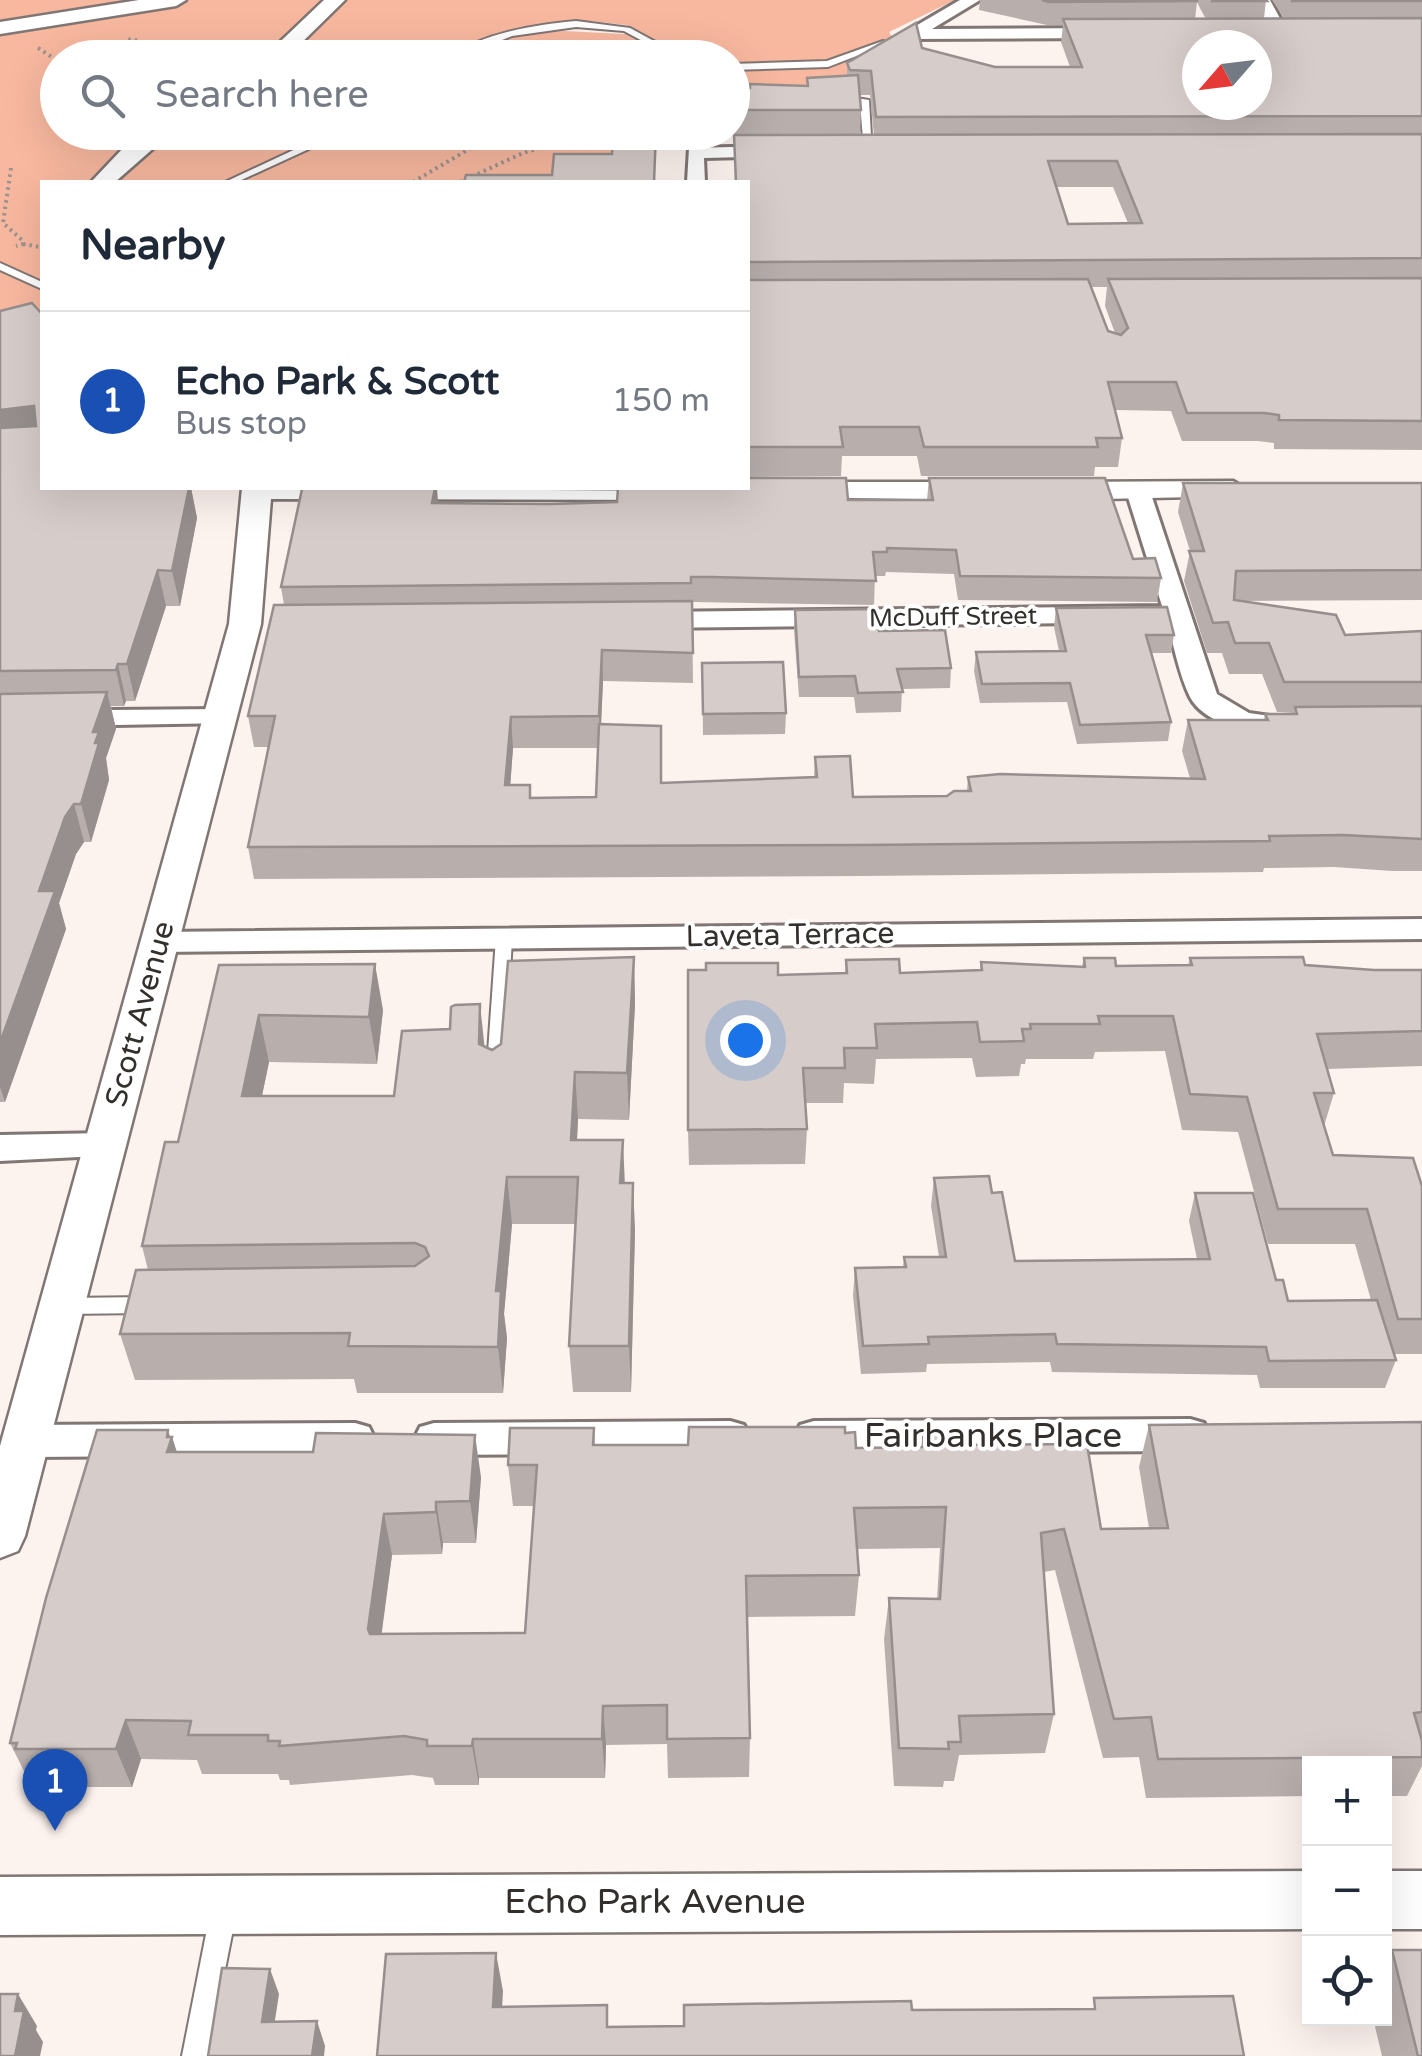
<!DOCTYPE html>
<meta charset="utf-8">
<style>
body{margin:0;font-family:"Varela Round",sans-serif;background:#f6f6f7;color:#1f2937}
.controls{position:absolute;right:30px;bottom:30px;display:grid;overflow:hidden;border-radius:0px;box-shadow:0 10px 40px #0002}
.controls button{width:90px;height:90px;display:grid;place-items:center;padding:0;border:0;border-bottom:2px solid #e0e1e3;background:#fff;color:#1f2937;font:50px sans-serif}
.compass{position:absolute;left:1182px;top:30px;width:90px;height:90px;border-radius:50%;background:#fff;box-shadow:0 10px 40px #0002;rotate:242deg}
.you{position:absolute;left:745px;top:1040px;width:35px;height:35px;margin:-25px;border:8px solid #fff;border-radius:50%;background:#1a73e8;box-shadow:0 0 0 15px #1a73e833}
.badge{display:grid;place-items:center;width:65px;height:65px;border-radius:50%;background:#255b93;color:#fff;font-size:32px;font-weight:700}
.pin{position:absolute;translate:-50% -82px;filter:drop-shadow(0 2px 5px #0008)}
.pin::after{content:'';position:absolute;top:52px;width:35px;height:30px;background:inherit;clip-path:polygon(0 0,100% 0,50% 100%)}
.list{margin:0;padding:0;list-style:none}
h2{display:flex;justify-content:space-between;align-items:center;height:130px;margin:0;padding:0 40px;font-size:42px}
h2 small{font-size:32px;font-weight:400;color:#747a83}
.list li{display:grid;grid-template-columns:65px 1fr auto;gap:30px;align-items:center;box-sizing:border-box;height:180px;padding:0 40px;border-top:2px solid #e0e1e3}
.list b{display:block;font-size:38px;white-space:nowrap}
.list p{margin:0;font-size:32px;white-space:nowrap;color:#747a83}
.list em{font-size:32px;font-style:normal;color:#747a83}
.icon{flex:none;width:55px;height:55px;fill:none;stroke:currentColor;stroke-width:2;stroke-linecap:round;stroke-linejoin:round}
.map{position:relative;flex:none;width:1422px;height:2056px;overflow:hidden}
.search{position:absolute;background:#fff;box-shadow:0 10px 40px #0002;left:40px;top:40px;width:710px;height:110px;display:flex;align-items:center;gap:25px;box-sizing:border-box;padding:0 35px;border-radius:55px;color:#747a83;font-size:38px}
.panel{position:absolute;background:#fff;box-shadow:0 10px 40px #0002;left:40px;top:180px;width:710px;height:310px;border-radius:0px}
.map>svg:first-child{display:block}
.green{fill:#f8b89f;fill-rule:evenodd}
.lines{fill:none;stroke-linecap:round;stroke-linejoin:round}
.service-casing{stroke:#807774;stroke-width:4}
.minor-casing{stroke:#807774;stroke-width:6}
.tertiary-casing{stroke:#807774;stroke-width:5}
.path{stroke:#9a9390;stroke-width:4;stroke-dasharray:2.5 4;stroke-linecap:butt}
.service{fill:#fff;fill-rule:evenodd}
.minor{fill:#fff;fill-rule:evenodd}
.tertiary{fill:#fff;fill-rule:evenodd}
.wall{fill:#b8afad;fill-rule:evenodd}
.shaded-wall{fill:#968f8d}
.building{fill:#d6ccc9;stroke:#968f8d;stroke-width:2.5;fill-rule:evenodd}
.labels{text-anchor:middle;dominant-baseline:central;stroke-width:8;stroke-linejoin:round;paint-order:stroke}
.far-street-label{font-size:25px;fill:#332f2d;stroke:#fff}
.street-label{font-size:30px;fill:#332f2d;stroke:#fff}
.near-street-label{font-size:35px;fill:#332f2d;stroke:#fff}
</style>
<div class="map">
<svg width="1422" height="2056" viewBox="0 0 1422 2056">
<rect width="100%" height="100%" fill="#fcf2ee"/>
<!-- green -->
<path class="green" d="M0,0H955L889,32L899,48L820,94L733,119L732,58H58V132L691,133L522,182H42V324L0,337ZM591,21L626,25L645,35L564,31L499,36Z"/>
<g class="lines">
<!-- service casing -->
<g class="service-casing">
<path id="service" d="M576,21L630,28L685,58L670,56L624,31L576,27L512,36L458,58H446C484,33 532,25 576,21Z
M883,41L890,43L828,67L732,70V64L827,61Z
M837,95L869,100L872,154L864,152L860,102L834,100L832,98Z
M332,132H346L237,182H225Z
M0,263L42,282V289L0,270Z
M504,932L512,938L505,1067L496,1073L487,1067L496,938Z
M148,1297L155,1299L158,1305L155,1311L148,1313L64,1314L57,1312L54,1306L57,1300L64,1298Z
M223,1901L232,1905L236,1914L208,2056H182L210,1914L214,1905Z"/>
</g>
<!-- minor casing -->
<g class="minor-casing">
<path id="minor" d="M960,0H980L932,29L1103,28L1111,33L1103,38L910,39L902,34Z
M1254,0H1270L1288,33L1286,36H1274Z
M778,146L787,152L784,156L704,158L705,182H687L689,148Z
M1138,484L1150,491L1217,694L1249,713L1290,719L1294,725L1290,731C1261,738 1205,726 1190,697C1179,675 1174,646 1167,622L650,628L637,620L650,612L1162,606L1126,491Z
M220,709L234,717L230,723L0,727V711Z
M1422,919V939L158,952L147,949L142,942L147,935L158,932Z
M106,1133L118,1137L123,1146L118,1155L0,1161V1135Z
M1190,1419L1204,1423L1210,1435L1204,1447L1190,1451L814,1453L800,1449L794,1437L800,1425L814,1421Z
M730,1421L744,1425L750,1437L744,1449L730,1453L434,1455L420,1451L414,1439L420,1427L434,1423Z
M355,1423L369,1427L375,1439L369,1451L355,1455L25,1457L11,1453L5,1441L11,1429L25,1425Z"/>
</g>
<!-- tertiary casing -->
<g class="tertiary-casing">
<path id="tertiary" d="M139,0H186L176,6L0,34V22Z
M324,0H345L286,58H263Z
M145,132H172L115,182H91L126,145Z
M1233,481L1248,490L1243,496L1056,500L1041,491L1056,482Z
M796,482H983L998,491L983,500L786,497L781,491L786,485Z
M242,488L688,491L673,500L271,499L261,624L25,1536L18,1551L0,1558V1446L229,624Z
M1310,1871V1929L0,1935V1877Z
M1384,1871H1422V1929H1384Z"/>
</g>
<!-- path -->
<path class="path" d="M38,48L58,61
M82,58L143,46L141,41L125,39
M11,168L3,223L22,240L23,244L16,246
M413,182L498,132
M460,182L523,153L592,132
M23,244L40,247"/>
<!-- service -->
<use href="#service" class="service"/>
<!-- minor -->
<use href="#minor" class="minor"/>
<!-- tertiary -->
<use href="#tertiary" class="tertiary"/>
</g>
<!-- wall -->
<path class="wall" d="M980,0H1266L1264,18H1284L1272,0H1422V450L1274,449V443L1258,441H1182L1171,411L1115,410L1122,438L1118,467H1095L1094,476H921L917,456H842L841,476L748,477V182H735L733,92L807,86V78L847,76V63L922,48L995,67H1070L1061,42L1063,25H1047L979,10ZM1197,2L1201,10L1206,19H1195ZM860,95H870L874,135H860L861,110ZM1056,187H1113L1128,223L1068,224ZM1091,287H1107L1105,306L1115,333L1108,331Z
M0,311L42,488H191L197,518L180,606H166L135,701H126L124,706H111L116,729L106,758L109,780L91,842H84L76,854L59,903L66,929L5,1102H0Z
M929,478L1133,559L1161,578L1157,602L958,600L954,574L886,572L885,576H875L874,605L692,602L693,683L603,681L601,724L662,783L814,777L815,757L853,797L947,796L967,791L968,777L1190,778L1182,751L1188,720H1264L1265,714L1294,712H1277L1262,674H1229L1222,653H1207L1184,581L1190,551L1178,512L1183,483H1422V600L1245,601L1345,635L1422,631V871H1393L1334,867L1264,868L1263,872L862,876L254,879L248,847L268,747H254L248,716L284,605L281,587L438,503L550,504L927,500ZM513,748H598L596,797L531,798L530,785H510Z
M1056,608L1174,635L1171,653H1152L1171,722L1168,741L1077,744L1067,702L980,703L974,671L976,652L1059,651L1054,627Z
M795,610L879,631L951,668L950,688L902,689L901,712L856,713L854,697H799L794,630Z
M702,663L786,713L785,734L703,735Z
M634,957L635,1004L629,1120L578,1119L577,1140L625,1183L635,1230L631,1392H573L569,1346L575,1224H512L504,1314L507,1338L503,1393H357L354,1379L135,1380L120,1334L148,1270L142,1246L178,1142L219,965L383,1010L377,1064L269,1062L262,1096H394L484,1047L492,1050Z
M1084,958L1116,966L1188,965L1190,958L1374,970H1422V1066L1327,1069L1334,1093L1324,1126L1333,1155L1422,1186V1354H1394L1396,1360L1385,1388H1260L1257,1375L1052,1372L1050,1362L927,1364L926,1372L861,1374L853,1296L855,1268L903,1267L904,1257H939L931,1206L934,1178L992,1193L1015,1261L1197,1259L1189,1221L1195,1193L1276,1280L1288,1301L1371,1300L1355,1244H1268L1238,1132L1182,1130L1165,1051L1095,1052L1093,1059H1026L1025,1064H1021L1019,1076L976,1077L972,1058L876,1059L874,1084L844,1083L843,1103H805L807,1129L805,1164L689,1165L688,1130L845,973L846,960L900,973L980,971L981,962L1082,966Z
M1422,1422V1766L1407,1796H1384V1764H1310V1796L1146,1798L1139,1757L1103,1758L1055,1570L1044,1572L1054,1714L1045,1753L959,1755L954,1781H944L943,1787L894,1786L884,1639L889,1598L937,1599L940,1548L857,1549L859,1575L855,1616L747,1617L750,1738L749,1777L668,1778L667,1744L606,1745L605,1778H479V1785H435L433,1778L412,1775L290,1785L289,1780H280L278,1774H202L197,1760L141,1759L132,1787H34L31,1781H29L10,1743L170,1437H172L177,1452L481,1477L476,1543H443L442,1554L392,1555L381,1634L525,1633L534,1506H513L508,1465L594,1428L595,1445H688L845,1433L856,1448L921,1447L923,1435L961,1445L1101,1529L1149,1528L1139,1467L1149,1425Z
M1392,1950L1422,2056H1382L1373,2018H1384V1964Z"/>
<!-- shaded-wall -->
<path class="shaded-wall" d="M34,406L42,440L0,445V410Z
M174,488H191L197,518L180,606L172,571Z
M435,488H437L438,502L432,503Z
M158,570L166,606L135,701L127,664Z
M602,650L603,681L600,748L599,716Z
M118,664L126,701L124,706L116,670Z
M107,692L116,729L106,758L109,780L91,842L81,804L93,732Z
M511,717L513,748L508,817L505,785Z
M74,804L84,842L76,854L59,903L66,929L5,1102L0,1087V1043L39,891L65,817Z
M634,957L635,1004L629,1120L627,1073Z
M375,964L383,1010L377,1064L369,1017Z
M480,1004L485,1051L479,1044Z
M259,1015L269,1062L252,1143L242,1096Z
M575,1072L578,1119L575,1177L571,1140Z
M623,1140L625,1187L620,1183Z
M507,1177L512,1224L504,1314L507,1338L503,1393L498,1347L496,1291Z
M633,1183L635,1230L631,1392L629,1346Z
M168,1430L171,1440L172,1437L185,1479L167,1452Z
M475,1435L481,1477L476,1543L470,1501Z
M436,1502L443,1543L442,1554L436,1512Z
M384,1514L392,1555L377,1669L368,1629Z
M603,1706L606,1745L605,1778L602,1739Z
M126,1720L141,1759L132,1787L116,1749Z
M473,1739L479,1778V1785L472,1746Z
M496,1953L503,1991L500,2044L493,2007Z
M270,1969L279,1994L271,2046L262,2022Z
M18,1994L37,2026L36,2030L43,2042L40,2056H15V2011Z
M317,2021L325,2046L324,2056H312Z"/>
<!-- building -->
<path class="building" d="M1042,0H1197V1L1049,2Z
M1212,0H1266L1267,1H1212Z
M1292,0H1422V1H1292Z
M1422,18V116L876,117L871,71L850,70L847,63L916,23L922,48L995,67H1082L1063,19ZM1197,45H1257V105H1197Z
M858,75L861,110H734L733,92L750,88V84L808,86L807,78Z
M614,132H656L654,182H464L466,175H552L554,154H612Z
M1422,134V258L748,262V182H736L734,135ZM1048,161H1117L1142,223L1068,224Z
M1422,278V421L1279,420V415L1264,413H1187L1176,382H1108L1122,438H1096L1098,447H924L919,427H840L843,447H748V449V280L1088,279L1108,331L1121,335L1128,328L1108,279Z
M32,303L42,314V488H189L172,571L158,570L127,664H118L116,670L0,671V428L36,426L34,406L0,410V311Z
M748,478H846L848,500H933L929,478H1105L1133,559L1155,558L1161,578L960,576L956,550L887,548V552H873L876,581L711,577H691V583L281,587L302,489L304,488H435L432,503L550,504L617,502L618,488H748Z
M1183,483H1422V570L1236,571L1234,600L1336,615L1345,635L1422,631V682H1284L1269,643H1235L1228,622L1213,623L1189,551H1204Z
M692,601L693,653L602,650L599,716L511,717L505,785H530V798L596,797L599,724L661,726V783L817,777L815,757L850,756L853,797L947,796L954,791H971L968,777L1000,774L1205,779L1188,720H1268L1265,714H1297L1295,707L1422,706V839L1343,835L1269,836L1270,841L864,845L248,847L275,716H248L274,605Z
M1167,607L1174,635H1146L1171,722L1080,725L1070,683L982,684L976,652L1066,651L1056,608Z
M877,609L879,631L945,630L951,668L897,669L903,692L858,693L855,676L799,677L795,610Z
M783,662L786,713L703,714L702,663Z
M107,692L93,732H99L95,743H99L81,804H74L65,817L39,891H55L0,1043V694Z
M634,957L627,1073L575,1072L571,1140H623L620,1183H633L629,1346H569L578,1177H507L496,1291H501L498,1347L348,1346L350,1333L120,1334L136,1270L415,1266L429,1256L425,1247L415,1243L142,1246L165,1142H178L219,965L375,964L369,1017L259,1015L242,1096H394L402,1031L450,1029L451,1007L455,1005L480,1004L479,1044L492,1050L501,1044L508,961Z
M1303,957L1305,965L1374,970H1422V1031L1317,1034L1334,1093H1314L1333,1155L1413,1158L1422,1186V1319H1398L1367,1209H1278L1247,1097L1190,1094L1173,1016H1098L1100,1024H1030L1031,1029H1022L1024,1041L980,1042L977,1022L875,1024L877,1048H844L845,1068H803L807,1129L688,1130V970H706V963H778V975L847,973L846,960L899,959L900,973L982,970L981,962L1085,967L1084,958H1115L1116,966L1192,965L1190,958Z
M989,1176L992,1193L1002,1192L1015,1261L1210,1259L1195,1193H1253L1276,1280H1283L1288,1301L1377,1300L1396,1360L1269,1361L1266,1347L1057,1344L1055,1334L928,1337L929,1344L863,1346L855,1268L906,1267L904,1257H946L934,1178Z
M1422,1422V1712L1414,1713L1422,1741V1757L1158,1759L1151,1717L1114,1719L1064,1529L1041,1533L1054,1714L959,1716L961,1742H948L949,1749L899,1748L889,1598L940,1599L946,1507L854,1508L859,1575L746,1576L750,1738L667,1739V1705L603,1706L602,1739H473L472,1746H427V1740L404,1736L279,1746L280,1741H268V1735H188L191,1721L126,1720L116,1749H15L17,1743H10L46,1598L97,1430H168L167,1437H172L167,1452H313L316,1433L475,1435L470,1501L436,1502V1512L384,1514L368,1629L370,1634L525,1633L537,1465H508L510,1428H594L593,1445H688L689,1427H845V1433L855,1432L856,1448L924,1447L923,1435L959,1434L961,1445L1087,1444L1101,1529L1168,1528L1149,1425Z
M1392,1950H1422V2056H1418Z
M496,1953L493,2007L607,2005V2027L684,2026V2005L911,2001L912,2010L1095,2009L1094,1998L1233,1996L1244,2056H377L386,1954Z
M222,1968L270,1969L262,2022L317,2021L312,2056H208Z
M0,1994H18L15,2011H24L15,2056H0Z"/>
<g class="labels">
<!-- far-street labels -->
<g class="far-street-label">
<text transform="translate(953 617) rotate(-1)">McDuff Street</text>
</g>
<!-- street labels -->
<g class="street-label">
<text transform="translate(790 935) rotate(-1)">Laveta Terrace</text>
<text transform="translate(140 1014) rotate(-75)">Scott Avenue</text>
</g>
<!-- near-street labels -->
<g class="near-street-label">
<text x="993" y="1436">Fairbanks Place</text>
<text x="655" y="1902">Echo Park Avenue</text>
</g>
</g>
</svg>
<div class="controls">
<button>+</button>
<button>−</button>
<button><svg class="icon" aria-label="locate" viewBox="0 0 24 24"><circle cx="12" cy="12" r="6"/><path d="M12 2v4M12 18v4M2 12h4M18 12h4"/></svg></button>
</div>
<svg class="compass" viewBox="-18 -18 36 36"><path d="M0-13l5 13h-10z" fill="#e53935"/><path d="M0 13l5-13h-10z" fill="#747a83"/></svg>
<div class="you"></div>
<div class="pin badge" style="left:55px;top:1831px;background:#1a4fb4">1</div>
<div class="search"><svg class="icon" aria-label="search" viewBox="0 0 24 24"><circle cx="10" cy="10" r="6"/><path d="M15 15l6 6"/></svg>Search here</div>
<section class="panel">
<h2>Nearby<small></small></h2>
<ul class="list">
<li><span class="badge" style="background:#1a4fb4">1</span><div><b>Echo Park &amp; Scott</b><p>Bus stop</p></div><em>150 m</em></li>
</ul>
</section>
</div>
